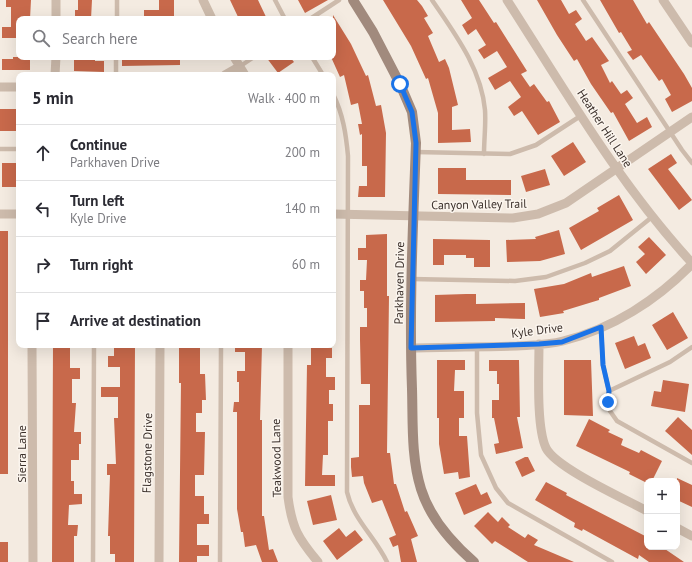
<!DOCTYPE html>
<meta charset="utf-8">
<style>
body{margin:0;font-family:"PT Sans",sans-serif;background:#f2f2f3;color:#2b2b33}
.controls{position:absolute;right:12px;bottom:12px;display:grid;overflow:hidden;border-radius:8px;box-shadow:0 4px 16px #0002}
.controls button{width:36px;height:36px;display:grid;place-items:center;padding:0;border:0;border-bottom:1px solid #e1e1e2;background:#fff;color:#2b2b33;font:20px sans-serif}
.stop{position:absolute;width:12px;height:12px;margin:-9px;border:3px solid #1a73e8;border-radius:50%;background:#fff}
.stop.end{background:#1a73e8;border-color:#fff;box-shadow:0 1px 4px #0008}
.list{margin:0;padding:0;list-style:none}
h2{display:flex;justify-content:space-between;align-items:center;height:52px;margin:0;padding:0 16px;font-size:17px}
h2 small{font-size:13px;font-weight:400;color:#7c7c81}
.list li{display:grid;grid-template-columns:26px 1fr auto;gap:12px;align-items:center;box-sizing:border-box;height:56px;padding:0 16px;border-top:1px solid #e1e1e2}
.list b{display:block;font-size:15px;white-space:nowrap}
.list p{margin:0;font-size:13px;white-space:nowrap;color:#7c7c81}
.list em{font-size:13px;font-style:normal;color:#7c7c81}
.icon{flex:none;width:22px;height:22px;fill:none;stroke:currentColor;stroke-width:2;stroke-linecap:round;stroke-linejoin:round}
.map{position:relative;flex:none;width:692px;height:562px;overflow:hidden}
.search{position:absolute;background:#fff;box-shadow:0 4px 16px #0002;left:16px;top:16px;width:320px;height:44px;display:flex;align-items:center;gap:10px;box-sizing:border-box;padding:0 14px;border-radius:8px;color:#7c7c81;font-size:15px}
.panel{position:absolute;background:#fff;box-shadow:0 4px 16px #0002;left:16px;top:72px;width:320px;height:276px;border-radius:8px}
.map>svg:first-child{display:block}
.building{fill:#c8694b}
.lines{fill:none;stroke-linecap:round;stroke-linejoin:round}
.lane{stroke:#cdbbac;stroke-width:4.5}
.street{stroke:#cdbbac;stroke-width:9}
.secondary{stroke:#a18a7d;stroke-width:10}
.route{stroke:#1a73e8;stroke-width:5}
.labels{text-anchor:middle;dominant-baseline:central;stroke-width:3;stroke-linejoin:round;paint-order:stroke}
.street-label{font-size:12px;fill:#3b302b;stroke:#fbf5ee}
</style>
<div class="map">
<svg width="692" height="562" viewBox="0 0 692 562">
<rect width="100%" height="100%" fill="#f4ebe1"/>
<!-- building -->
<path class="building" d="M6,0H31L30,19H19V38H2V27H11V7H6Z
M78,0H92L91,19H75V10H78Z
M159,0H174V19H144V10H159Z
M230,0H258L267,19H239Z
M298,0H328L305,13Z
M383,0H417L422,6L428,16L424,18L433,33L428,36L439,62L445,59L449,68L458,105L452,107V130L470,129L471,142L438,143V113L428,78L426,79L411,46Z
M461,0H479L494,23L496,22L527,71L521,74L530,87L534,84L547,102L549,101L560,122L538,135L522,111L514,116L508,107L521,97L510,81L495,90L488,78L507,67L497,51L484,59L478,50L486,45L476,29L468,35L462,25L472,18Z
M537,0H561L569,14L576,10L582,19L575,24L586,41L592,37L609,61L601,65L610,83L612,81L621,94L627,90L633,98L625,104L637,123L647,117L652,127L629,141L613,112L611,113L591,84L577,59L574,61L557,35Z
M600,0H633L647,24L649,22L684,74L692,88V101L672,112L665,99L671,95L662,79L659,81L641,55L633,60L627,52L632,50L621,32L619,33Z
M333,15L351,44L366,76L368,75L376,106L381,105L386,133L385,197H358L359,186H367V166H362V134L360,135L358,124H362L358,103L351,105L344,75L340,77L331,57H333Z
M13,57H30V70H2V59H13Z
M74,57H95V61H104V72L74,71Z
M122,57H180V65L122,66Z
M266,57H290L294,62L278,73Z
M0,109H16V131H0Z
M573,142L586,162L564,176L551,156Z
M671,154L677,163L668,169L692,200L679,210L648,169Z
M2,163H19L18,187H2Z
M438,168H466V180H511V195L438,194Z
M545,169L550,185L526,192L521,176Z
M619,195L633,220L581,250L569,228L599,211L597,208Z
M559,230L565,254L540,261L507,262L506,240L536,239L535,237Z
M0,231H8V474H0Z
M387,234V296H389L387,453H390L394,484H396L405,512L407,511L418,536L411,539L417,562H401L398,545L393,547L389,538L396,535L382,500L372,503L364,483L363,476L352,477L351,467V458L359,457V405H370V384H361L360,340V327H367V308H364V291H360V280H366L367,260H358V248H366V235Z
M649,237L666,255L646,274L636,262L645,254L638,247Z
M433,239L490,240V267H474V258H466V255H444V265H433Z
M624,266L631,286L599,298V300L563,311L564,313L540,317L534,289L564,284L591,273L592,277Z
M466,294H476V304L525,303V319L495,318V321L435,322V295Z
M673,312L688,338L667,350L652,325Z
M634,336L638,346L645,343L651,358L625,369L615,343Z
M53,345H70V368H80V379H72V403H76L74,432H81V444H79V460H71V481H74V494H82V504L69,505L68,525H78L77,536H74V562H52Z
M114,345H135L134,562H115V554H110V536H108L110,475H107V464H116L114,418H118V397H101V387H120V367H108V356H114Z
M179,345H200V374H205L206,400H202V413H196V432H205L204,475H195V496H204V514H209V524H197V545H209V556H197V562H179L181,383H179Z
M235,345H262L260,420H262V516H264L269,550L273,549L278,562H262L256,545L245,547L243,532H241L237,509V412H233L234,402H239V382H237V371H245V352H235Z
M311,345H324V348H332V358H326V377H335V390H329V404H333V421H328V455H323L322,475H335V486H305L307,365H311Z
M437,360H465V370H455L454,391H464V418H459V436H467L470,477L459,479L458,472L444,474L439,444V418H437Z
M489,360H519L520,417H517L523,448L496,454L494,444L499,443L494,418H492V400H499V384H497V371H489Z
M564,360H591L593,416L564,415Z
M663,380L689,384L685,412L651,406L654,391L661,392Z
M678,417L692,430V455L665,431Z
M589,419L610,430L608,432L623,439L621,445L639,453L641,450L662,461L652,481H647V483L629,474L630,472L576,446Z
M525,457H528L535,471L522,477L515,462Z
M677,478L692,485V507L677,500Z
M546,482L567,493L566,495L647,537V547H662L684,562H649L639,555L638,559L583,529L582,531L574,527L575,523L535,500Z
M476,484L481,495L487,492L492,503L464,515L455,493Z
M331,495L337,520L313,525L307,501Z
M488,512L498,522L502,517L510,525L508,527L525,538L528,534L538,540L534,545L574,562H528L495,541L492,544L474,526Z
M339,528L346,537L355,530L363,540L337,560L323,541Z
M0,542H8V562H0Z"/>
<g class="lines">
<!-- lane -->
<path class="lane" d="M275,0L285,19
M432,0C455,34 481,68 485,110C486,124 484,140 484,154
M583,0L682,150L692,163
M117,19V0
M310,19L339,0
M312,57L323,75
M239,67L254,57
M116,75V57
M333,94C343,114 346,134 348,156L347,492C353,519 376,538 387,562
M0,149H19
M416,152L510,154L536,145L582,115
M412,279L515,281L546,277L585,263L610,251L652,217
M601,327L603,365L609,391L608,402L610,411L617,421L692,463
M477,347V413L481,455L496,488L508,503L612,562
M609,391L670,362L692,347
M93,562L94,345
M220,562L221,345"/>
<!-- street -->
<path class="street" d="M203,0L212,19
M507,0C565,90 619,184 692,263
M663,0L692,43
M56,19V0
M234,57L245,75
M55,75L56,57
M225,75L239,67
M0,87H19
M0,214H19
M333,214L513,218L538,214L566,203L692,117
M539,344C539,370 536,427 546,448C556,468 625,499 647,511
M32,345L33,562
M288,345V497C292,528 298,538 318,562
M411,348C446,347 482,347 517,346C532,345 548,345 563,341C612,329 657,300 692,264
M677,528L692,536
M159,562L160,345"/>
<!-- secondary -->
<path class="secondary" d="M353,0L373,32L400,84L412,112L416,143C413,225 409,308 412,389C413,422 411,457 421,489C430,518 451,542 474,562"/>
</g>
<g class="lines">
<!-- route -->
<path class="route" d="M400,84L412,112L416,143L411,348L539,344L562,342L601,327L603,365L609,391L608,402"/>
</g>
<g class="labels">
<!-- street labels -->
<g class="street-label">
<text transform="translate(605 128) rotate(57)">Heather Hill Lane</text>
<text transform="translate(479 204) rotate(-1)">Canyon Valley Trail</text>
<text transform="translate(399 283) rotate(-89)">Parkhaven Drive</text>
<text transform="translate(537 330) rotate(-7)">Kyle Drive</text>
<text transform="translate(147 453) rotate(-89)">Flagstone Drive</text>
<text transform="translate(21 454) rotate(-90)">Sierra Lane</text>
<text transform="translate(276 458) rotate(-91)">Teakwood Lane</text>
</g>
</g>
</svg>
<div class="controls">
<button>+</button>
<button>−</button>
</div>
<div class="stop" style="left:400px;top:84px"></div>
<div class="stop end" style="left:608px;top:402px"></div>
<div class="search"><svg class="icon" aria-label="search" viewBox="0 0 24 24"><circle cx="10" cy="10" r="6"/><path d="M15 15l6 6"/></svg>Search here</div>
<section class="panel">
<h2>5 min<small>Walk · 400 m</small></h2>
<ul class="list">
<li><svg class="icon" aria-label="ahead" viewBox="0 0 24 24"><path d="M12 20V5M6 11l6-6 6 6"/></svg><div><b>Continue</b><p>Parkhaven Drive</p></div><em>200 m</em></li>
<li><svg class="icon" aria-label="left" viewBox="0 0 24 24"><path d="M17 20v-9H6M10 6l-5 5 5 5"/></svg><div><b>Turn left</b><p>Kyle Drive</p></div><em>140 m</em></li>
<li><svg class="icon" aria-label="right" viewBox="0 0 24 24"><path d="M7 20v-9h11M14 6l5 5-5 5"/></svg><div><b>Turn right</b></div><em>60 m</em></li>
<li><svg class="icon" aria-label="arrive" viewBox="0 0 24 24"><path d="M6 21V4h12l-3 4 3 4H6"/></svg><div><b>Arrive at destination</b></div></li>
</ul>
</section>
</div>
